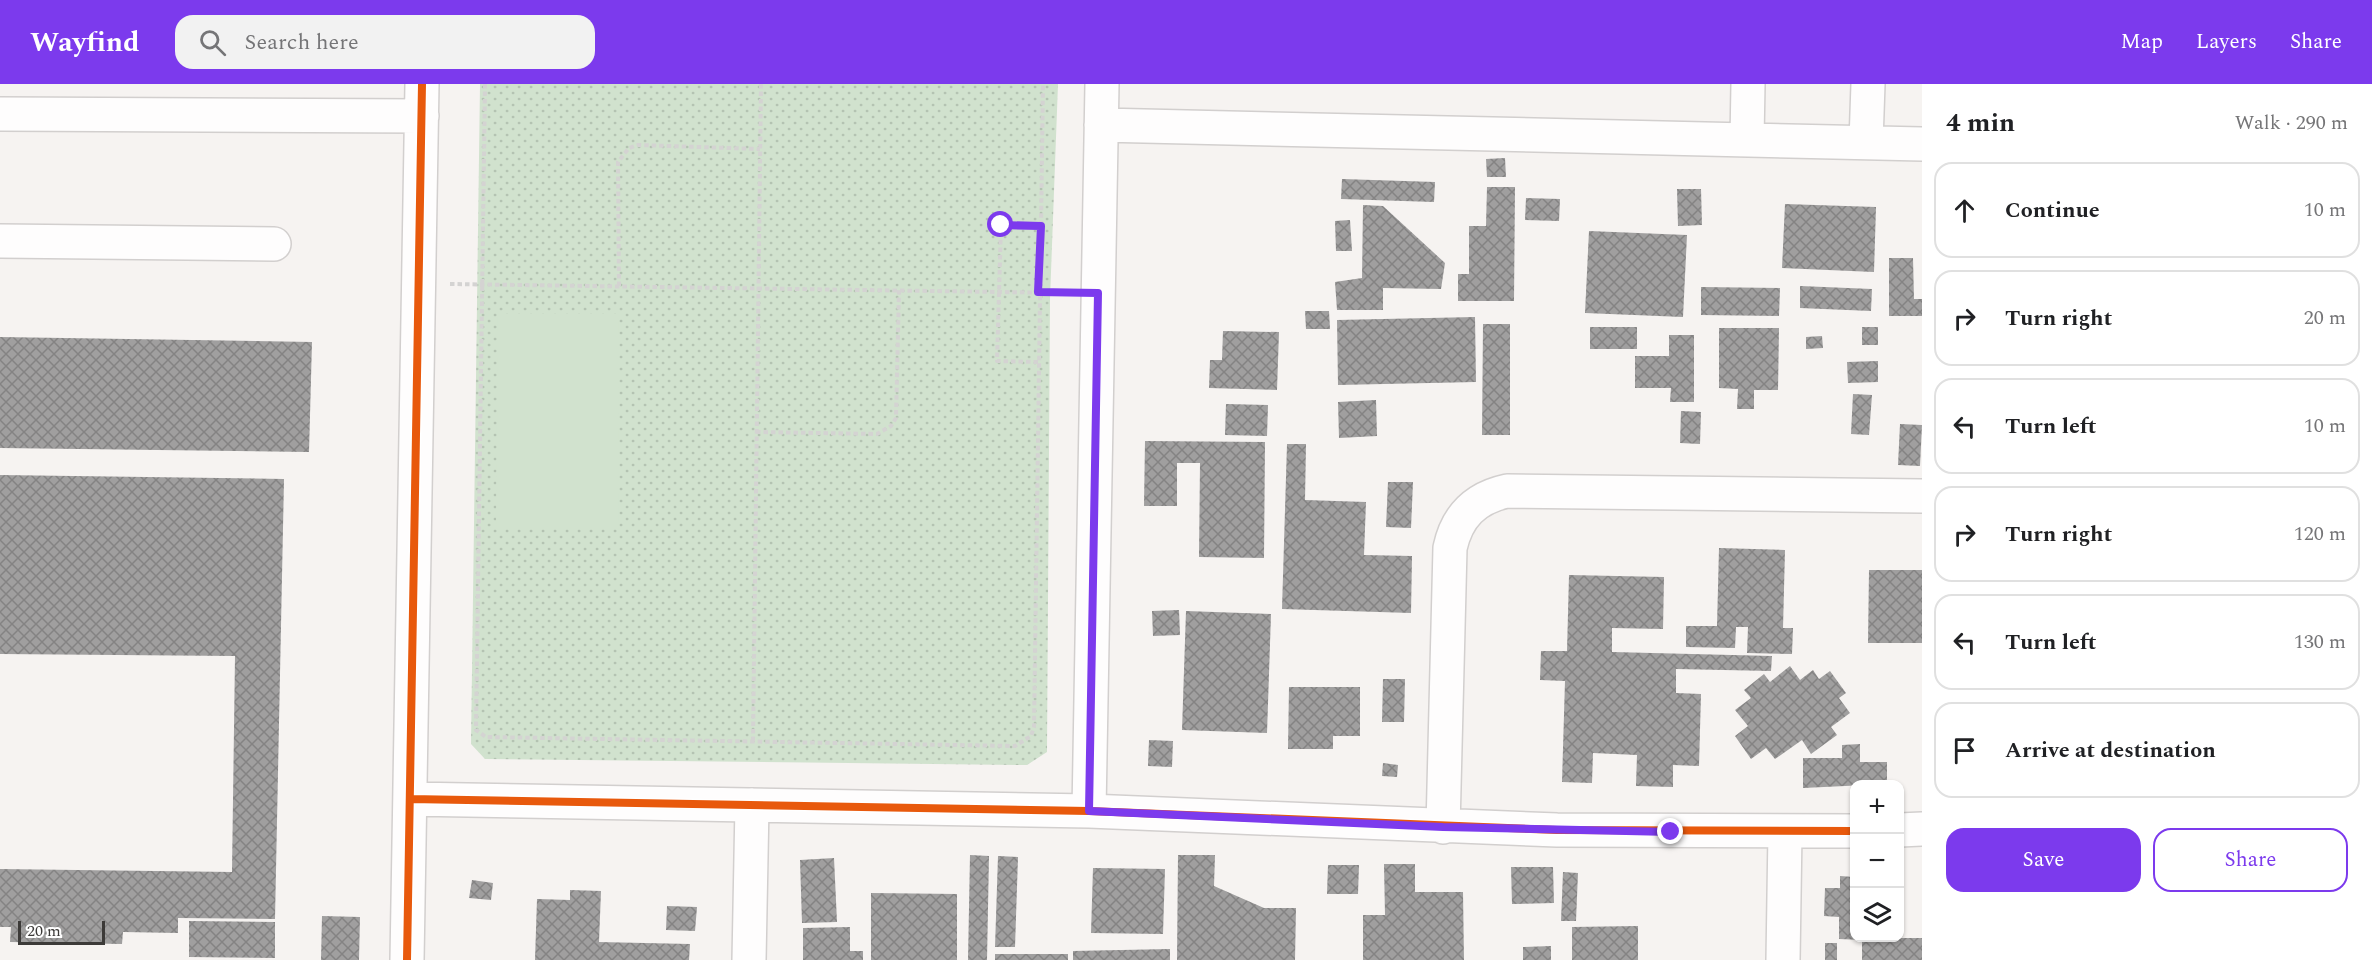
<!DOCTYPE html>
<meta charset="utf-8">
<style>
body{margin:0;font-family:Spectral,serif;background:#f2f2f2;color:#202124}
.controls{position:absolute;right:18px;bottom:18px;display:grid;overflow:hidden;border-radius:12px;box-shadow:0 2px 4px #0004}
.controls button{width:54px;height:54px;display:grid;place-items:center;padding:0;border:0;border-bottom:2px solid #e0e0e0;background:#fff;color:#202124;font:30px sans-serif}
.scale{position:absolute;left:18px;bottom:15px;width:87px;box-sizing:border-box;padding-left:6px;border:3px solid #3c3a38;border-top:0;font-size:16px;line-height:21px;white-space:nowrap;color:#3c3a38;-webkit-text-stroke:4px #fff;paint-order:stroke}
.stop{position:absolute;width:18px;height:18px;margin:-14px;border:4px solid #7c3aed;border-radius:50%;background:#fff}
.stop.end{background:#7c3aed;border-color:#fff;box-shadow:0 2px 6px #0008}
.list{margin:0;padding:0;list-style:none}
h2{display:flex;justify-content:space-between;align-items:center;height:78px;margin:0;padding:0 24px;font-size:26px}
h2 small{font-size:20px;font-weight:400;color:#757577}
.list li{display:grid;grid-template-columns:39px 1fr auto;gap:18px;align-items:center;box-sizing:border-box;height:96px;margin:0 12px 12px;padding:0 12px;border:2px solid #e0e0e0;border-radius:18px}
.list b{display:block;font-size:22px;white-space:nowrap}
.list em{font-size:20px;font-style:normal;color:#757577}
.actions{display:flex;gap:12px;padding:18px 24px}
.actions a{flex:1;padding:14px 0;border:2px solid #7c3aed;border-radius:18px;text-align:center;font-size:21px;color:#7c3aed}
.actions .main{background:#7c3aed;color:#fff}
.icon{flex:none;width:33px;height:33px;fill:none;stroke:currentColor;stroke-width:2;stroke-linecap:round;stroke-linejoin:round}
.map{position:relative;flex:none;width:1922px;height:876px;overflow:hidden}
header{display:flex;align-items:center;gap:36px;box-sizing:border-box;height:84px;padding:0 30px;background:#7c3aed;color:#fff}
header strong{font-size:28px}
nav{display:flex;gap:33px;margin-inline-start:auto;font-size:21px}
.search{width:420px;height:54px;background:#f2f2f2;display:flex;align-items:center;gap:15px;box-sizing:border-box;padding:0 21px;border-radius:18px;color:#757577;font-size:22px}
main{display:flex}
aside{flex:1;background:#fff}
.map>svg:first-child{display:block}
.park{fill:url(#park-dots)}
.pitch{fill:#d1e2ce}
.building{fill:url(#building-cross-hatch)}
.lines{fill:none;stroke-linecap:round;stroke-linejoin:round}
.minor-casing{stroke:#d2cfce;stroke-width:36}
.path{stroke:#d4d3d2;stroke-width:4;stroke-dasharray:4.5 3;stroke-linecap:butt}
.minor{stroke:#fefdfd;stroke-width:33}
.cycleway-casing{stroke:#fff;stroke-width:11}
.cycleway{stroke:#e8590c;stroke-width:8}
.route{stroke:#7c3aed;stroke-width:8}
</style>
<header>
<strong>Wayfind</strong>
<div class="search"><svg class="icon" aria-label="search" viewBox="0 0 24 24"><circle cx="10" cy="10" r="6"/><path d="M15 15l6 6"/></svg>Search here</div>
<nav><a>Map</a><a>Layers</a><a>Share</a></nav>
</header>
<main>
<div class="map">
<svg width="1922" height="876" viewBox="0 0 1922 876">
<defs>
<pattern id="park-dots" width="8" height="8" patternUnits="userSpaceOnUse" patternTransform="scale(1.5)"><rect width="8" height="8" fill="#d1e2ce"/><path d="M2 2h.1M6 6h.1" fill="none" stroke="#b4c3b2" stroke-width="1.8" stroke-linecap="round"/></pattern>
<pattern id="building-cross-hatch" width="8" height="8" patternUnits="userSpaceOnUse" patternTransform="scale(1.5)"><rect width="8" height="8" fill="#a09f9f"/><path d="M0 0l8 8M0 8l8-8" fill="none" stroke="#848383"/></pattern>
</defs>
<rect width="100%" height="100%" fill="#f6f3f1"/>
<!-- park -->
<path class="park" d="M480,0H1058L1050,215L1047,668L1027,681L485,675L471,660Z"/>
<!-- pitch -->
<path class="pitch" d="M498,230H619L618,444H496Z"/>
<!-- building -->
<path class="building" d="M1505,74L1506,93H1487L1486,75Z
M1342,95L1435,98L1434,118L1341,115Z
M1487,103H1515L1514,217H1458V190H1469V142H1486Z
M1677,105H1701L1702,141L1678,142Z
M1526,114L1560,115L1559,137L1525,136Z
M1785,120L1876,123L1874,188L1782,184Z
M1363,121L1383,122L1445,179L1441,205L1383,204V226H1337L1335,198L1362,194Z
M1350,136L1352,167H1336L1335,137Z
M1589,147L1687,151L1683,233L1585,229Z
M1889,174H1913L1914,215H1922V232H1889Z
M1800,202L1872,205L1871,227L1800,224Z
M1701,203L1780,204L1779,232L1701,231Z
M1305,227H1329L1330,245H1306Z
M1475,233L1476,298L1338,301L1337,236Z
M1483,240H1510V351H1482Z
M1590,243H1637V265H1590Z
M1862,243H1878V261H1862Z
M1719,244H1779L1778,306H1754V325H1737L1738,305L1719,304Z
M1223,247L1279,248L1277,306L1209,304L1210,276H1222Z
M1669,251H1694V318H1670L1671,304H1635V272H1669Z
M1822,252L1823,264L1806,265V253Z
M0,253L312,258L309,368L0,364Z
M1878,277V298L1848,299L1847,278Z
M1853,310L1872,311L1869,351L1851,350Z
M1376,316L1377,352L1339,354L1338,318Z
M1226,320L1268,321L1267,352L1225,351Z
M1681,327L1701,328L1700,360L1680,359Z
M1900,340L1922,341L1920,382L1898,381Z
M1145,357L1265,358L1264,474L1199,473L1200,379H1177V422H1144Z
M1287,360H1306L1305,416L1366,418L1364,471L1412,472L1411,529L1282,525Z
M0,391L284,395L275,835L178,834V849L123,848L122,860L10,858L11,843H0V785L232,788L235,572L0,570Z
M1388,398H1413L1411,444L1386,443Z
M1719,464L1785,466L1783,544H1793L1792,570L1747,569L1748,543H1736L1735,564L1686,563V542H1717Z
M1869,486H1922V559H1868Z
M1569,491L1664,493L1663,545L1612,544V568L1772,572L1771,587L1676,585V609L1701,610L1699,682L1673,681V703L1636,702L1637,671L1593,669L1592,699L1562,698L1565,597L1540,596L1541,567H1567Z
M1179,526L1180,551L1153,552L1152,527Z
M1186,527L1271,530L1267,649L1182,646Z
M1790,582L1800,596L1813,586L1819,595L1830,587L1846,609L1839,614L1850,629L1831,643L1837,651L1811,670L1802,656L1775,675L1766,664L1751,675L1735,652L1748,642L1735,626L1751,614L1744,606L1764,590L1770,598Z
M1383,595H1405L1404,638H1382Z
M1289,603H1360V652H1333V665H1288Z
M1149,656L1173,657L1172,683L1148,682Z
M1860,660V678H1887V700L1803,704V674H1842V661Z
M1383,679L1398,681L1397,693L1382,692Z
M970,771L989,772L987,876H968Z
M1178,771H1215L1214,802L1264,824H1296L1295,876H1177Z
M998,772L1018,773L1015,863H995Z
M834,774L837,838L802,839L800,776Z
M1384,780H1415V808H1463L1464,876H1363V831H1385Z
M1328,781H1359L1358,810H1327Z
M1511,783H1553L1554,819L1512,820Z
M1093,784L1165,785L1163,850L1091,849Z
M1563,788L1578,789L1576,837H1561Z
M1840,792L1854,793V854H1922V876H1862V856L1839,855V833L1824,832L1825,804H1840Z
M472,796L493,799L491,816L469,814Z
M570,806L601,807L599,858L690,860L689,876H535L537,815L570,816Z
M871,809L957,810V876H871Z
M667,822L697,823L695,847L666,846Z
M322,832L360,833L359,876H321Z
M189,837L275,838V874L189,873Z
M1638,842V876H1572V843Z
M850,843V867H863V876H803V844Z
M1825,859H1837V876H1825Z
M1551,862V876H1523V863Z
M1170,865V876H1073V867Z
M995,870H1068V876H995Z"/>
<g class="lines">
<!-- minor casing -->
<g class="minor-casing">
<path id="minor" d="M0,30L422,32
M1101,41L1922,60
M1747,56L1748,0
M1866,58L1868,0
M0,157L274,160
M410,715L1089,727L1557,746L1854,747
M1089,727L1102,0
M1443,743L1450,464C1457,432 1475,414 1507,407L1922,412
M1900,746L1922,745
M407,876L422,0
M749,876L752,721
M1783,876L1785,748"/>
</g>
<!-- path -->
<path class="path" d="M485,0L476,646L486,653L1015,662L1031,652L1034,643L1043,0
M450,200L1069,209
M619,202L618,78L629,64L638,61L760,65
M1038,278L997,277L1001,141L1041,142
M756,348L877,350L891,342L896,334L899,206
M753,657L761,0"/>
<!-- minor -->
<use href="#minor" class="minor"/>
<!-- cycleway casing -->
<g class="cycleway-casing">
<path id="cycleway" d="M410,715L1089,727L1557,746L1854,747
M407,876L422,0"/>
</g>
<!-- cycleway -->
<use href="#cycleway" class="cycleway"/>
</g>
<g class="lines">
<!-- route -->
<path class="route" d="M1001,141L1041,142L1038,208L1098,209L1089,727L1443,743L1671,748"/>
</g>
</svg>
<div class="controls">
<button>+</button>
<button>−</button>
<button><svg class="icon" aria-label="layers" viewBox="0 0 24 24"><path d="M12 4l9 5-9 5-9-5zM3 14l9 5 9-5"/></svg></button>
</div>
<div class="scale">20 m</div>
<div class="stop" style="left:1001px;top:141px"></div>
<div class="stop end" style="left:1671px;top:748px"></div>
</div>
<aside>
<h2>4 min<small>Walk · 290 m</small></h2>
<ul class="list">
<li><svg class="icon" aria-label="ahead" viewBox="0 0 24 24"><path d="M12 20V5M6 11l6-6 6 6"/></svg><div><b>Continue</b></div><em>10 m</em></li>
<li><svg class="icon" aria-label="right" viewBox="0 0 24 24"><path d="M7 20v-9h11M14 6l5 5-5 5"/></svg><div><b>Turn right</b></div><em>20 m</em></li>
<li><svg class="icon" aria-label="left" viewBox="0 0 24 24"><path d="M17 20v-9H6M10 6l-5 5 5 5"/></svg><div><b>Turn left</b></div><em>10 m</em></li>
<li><svg class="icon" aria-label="right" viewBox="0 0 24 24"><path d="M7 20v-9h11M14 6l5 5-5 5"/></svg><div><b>Turn right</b></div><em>120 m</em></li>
<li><svg class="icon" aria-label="left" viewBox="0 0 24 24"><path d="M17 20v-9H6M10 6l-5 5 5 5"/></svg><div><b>Turn left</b></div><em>130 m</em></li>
<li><svg class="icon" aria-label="arrive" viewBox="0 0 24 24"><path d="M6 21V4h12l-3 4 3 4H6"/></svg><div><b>Arrive at destination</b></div></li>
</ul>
<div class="actions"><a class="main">Save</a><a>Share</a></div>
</aside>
</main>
